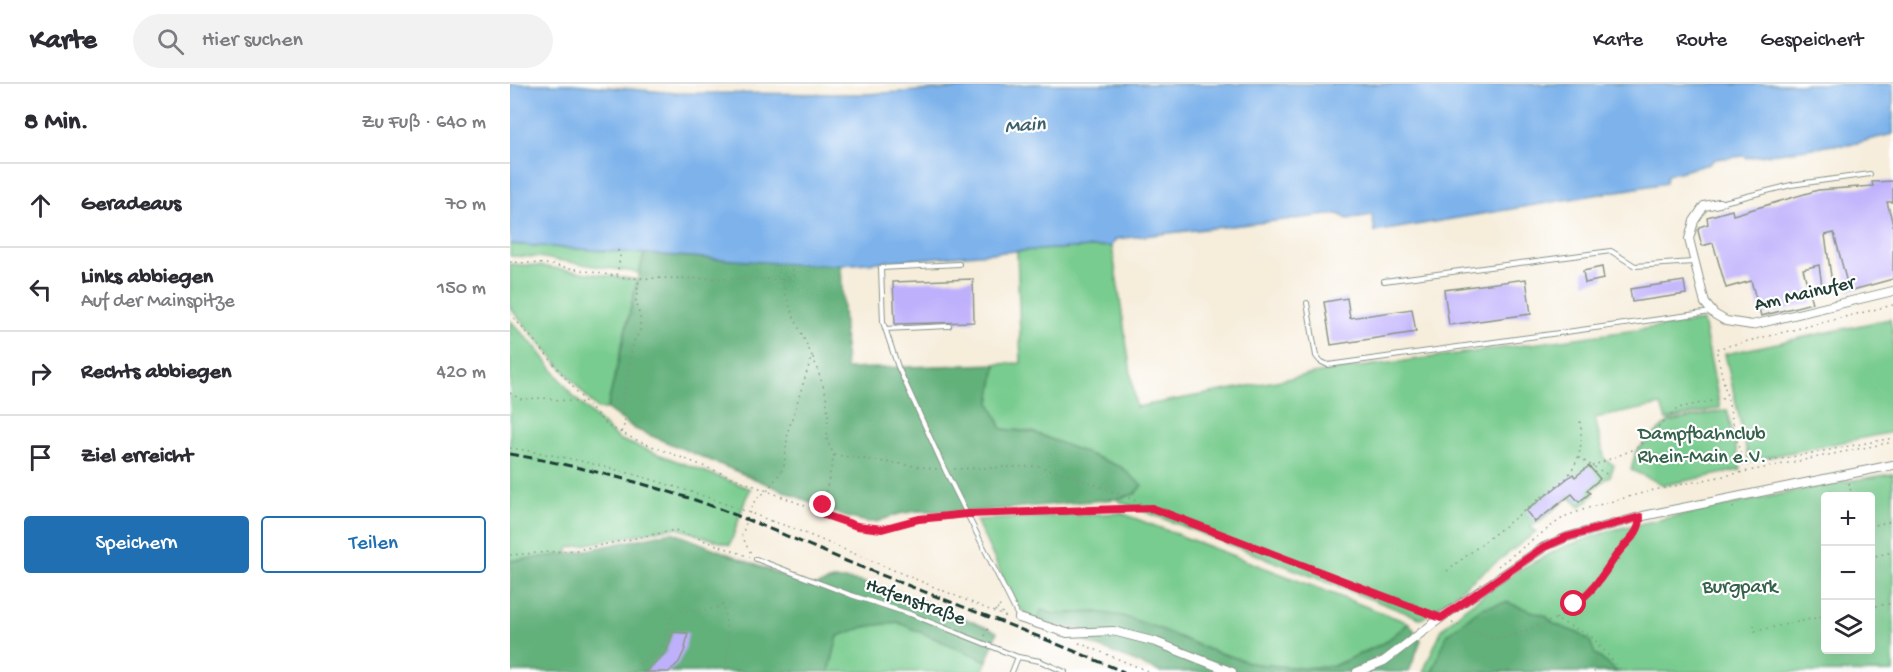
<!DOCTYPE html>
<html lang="de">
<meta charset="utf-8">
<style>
body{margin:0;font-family:"Gochi Hand",sans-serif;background:#f2f2f3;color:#2b2b33}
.controls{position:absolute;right:18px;bottom:18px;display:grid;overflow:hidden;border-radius:6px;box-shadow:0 6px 24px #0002}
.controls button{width:54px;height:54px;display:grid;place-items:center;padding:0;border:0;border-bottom:2px solid #e1e1e2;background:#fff;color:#2b2b33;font:30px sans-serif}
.stop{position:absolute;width:18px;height:18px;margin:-14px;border:4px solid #e11d48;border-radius:50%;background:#fff}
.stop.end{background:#e11d48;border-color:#fff;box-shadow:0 2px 6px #0008}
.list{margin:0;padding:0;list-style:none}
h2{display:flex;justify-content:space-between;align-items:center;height:78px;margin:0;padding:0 24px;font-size:26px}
h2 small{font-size:20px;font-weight:400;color:#7c7c81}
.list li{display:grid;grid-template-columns:39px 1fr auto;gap:18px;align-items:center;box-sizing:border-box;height:84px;padding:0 24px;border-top:2px solid #e1e1e2}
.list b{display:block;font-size:22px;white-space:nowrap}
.list p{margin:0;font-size:20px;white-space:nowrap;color:#7c7c81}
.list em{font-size:20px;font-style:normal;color:#7c7c81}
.actions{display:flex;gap:12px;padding:18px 24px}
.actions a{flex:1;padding:14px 0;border:2px solid #1f6fb2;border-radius:6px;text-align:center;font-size:21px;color:#1f6fb2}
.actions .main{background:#1f6fb2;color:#fff}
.icon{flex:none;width:33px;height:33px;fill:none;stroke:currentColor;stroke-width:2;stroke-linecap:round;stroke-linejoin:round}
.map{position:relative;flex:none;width:1383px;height:588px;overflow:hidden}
header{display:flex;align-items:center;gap:36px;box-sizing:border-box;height:84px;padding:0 30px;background:#fff;border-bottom:2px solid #e1e1e2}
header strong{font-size:28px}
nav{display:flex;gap:33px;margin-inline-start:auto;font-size:21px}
.search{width:420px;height:54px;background:#f2f2f3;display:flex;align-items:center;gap:15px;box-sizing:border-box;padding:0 21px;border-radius:33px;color:#7c7c81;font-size:22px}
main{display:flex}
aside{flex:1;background:#fff}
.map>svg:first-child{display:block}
.green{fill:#79cc8f;stroke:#4c8462;stroke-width:1.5;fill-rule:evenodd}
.forest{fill:#62b07a;stroke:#407657;stroke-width:1.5}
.water{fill:#7db2eb;stroke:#4e7890;stroke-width:1.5}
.building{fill:#bfb0fc}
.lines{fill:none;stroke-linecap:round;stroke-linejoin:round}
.service-casing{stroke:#8a9588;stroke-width:6}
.minor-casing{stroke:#8a9588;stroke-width:10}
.path{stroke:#8a9588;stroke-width:1.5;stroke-dasharray:1.5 4.5;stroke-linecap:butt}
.service{stroke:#fff;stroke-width:4}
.minor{stroke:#fff;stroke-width:8}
.rail{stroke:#1f3d34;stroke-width:3;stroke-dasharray:9 4.5;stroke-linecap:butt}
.path-bridge{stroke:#8a9588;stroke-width:1.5;stroke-dasharray:1.5 4.5;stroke-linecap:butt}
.route{stroke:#e11d48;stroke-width:8}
.labels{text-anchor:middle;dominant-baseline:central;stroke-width:4.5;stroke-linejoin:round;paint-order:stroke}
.street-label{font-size:20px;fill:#1f3d34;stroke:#fff}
.park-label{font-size:20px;fill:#36614b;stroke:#fff}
.water-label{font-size:21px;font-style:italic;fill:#3b606b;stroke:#fff}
</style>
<header>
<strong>Karte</strong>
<div class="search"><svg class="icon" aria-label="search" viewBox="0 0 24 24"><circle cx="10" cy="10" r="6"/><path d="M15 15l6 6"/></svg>Hier suchen</div>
<nav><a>Karte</a><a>Route</a><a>Gespeichert</a></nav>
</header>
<main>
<aside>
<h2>8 Min.<small>Zu Fuß · 640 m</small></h2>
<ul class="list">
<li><svg class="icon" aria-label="ahead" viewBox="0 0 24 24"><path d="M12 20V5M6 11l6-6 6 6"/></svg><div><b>Geradeaus</b></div><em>70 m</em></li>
<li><svg class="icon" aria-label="left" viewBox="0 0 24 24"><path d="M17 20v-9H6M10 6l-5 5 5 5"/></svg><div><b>Links abbiegen</b><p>Auf der Mainspitze</p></div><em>150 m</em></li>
<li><svg class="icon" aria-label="right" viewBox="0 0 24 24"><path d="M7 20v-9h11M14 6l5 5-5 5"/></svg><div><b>Rechts abbiegen</b></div><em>420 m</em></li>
<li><svg class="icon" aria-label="arrive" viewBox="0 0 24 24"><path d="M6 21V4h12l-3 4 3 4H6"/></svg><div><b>Ziel erreicht</b></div></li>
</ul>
<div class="actions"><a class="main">Speichern</a><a>Teilen</a></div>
</aside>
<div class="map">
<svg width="1383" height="588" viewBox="0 0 1383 588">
<rect width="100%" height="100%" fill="#fff"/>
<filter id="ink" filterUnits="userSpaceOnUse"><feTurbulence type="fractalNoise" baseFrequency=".0167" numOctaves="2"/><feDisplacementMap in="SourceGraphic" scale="12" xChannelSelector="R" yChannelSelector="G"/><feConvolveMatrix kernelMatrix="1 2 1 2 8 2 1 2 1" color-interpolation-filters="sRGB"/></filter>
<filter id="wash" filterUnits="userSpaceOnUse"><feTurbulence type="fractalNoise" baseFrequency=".008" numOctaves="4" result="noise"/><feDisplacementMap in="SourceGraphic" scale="24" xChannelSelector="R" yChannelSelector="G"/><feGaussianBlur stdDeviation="1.35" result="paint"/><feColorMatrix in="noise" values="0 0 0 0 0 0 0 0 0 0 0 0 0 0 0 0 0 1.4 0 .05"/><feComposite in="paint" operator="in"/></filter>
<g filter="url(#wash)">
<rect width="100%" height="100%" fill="#f6eddb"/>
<!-- green -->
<path class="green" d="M0,160L134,170L129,189L27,173L0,172Z
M602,162L626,323L819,287L1193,237L1210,324L1156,336L1151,321L1085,334L1095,376L1104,381L1100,392L1081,407L1084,411L1070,423L1060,413L1021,443L1026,448L912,535L613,419L606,415L625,410L523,348L492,345L480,319L486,280L511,279L507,167Z
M0,180L30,182L127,196L97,325H87L0,224Z
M1380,235L1383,248V348L1239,377L1215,270Z
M0,236L28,266L64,313L108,355L241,405L236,414L220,461L167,444H160L58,464V470L0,477Z
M1217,326L1231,386L1154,401L1121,386L1126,367L1158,338Z
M1383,390V588H913L932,545L955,524L1009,486L1051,464L1102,446L1162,433L1319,400ZM1316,412H1360V566H1316Z
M611,429L899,539L874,559L823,582L792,584L745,580L697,565L645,543L586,528L544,530L532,526L527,536H524L506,521L466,436Z
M387,538L477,577L472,588H319L328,552L354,543Z"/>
<!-- forest -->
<path class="forest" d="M134,170L282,180L331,181L336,285L486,280L480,319L492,345L523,348L611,383L632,401L625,410L606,415L459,428L407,427L389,430L366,438H357L336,433L125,345L97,325Z
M162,448L302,503C309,501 317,497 324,496C365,492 447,532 487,548L477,577L387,538L354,543L328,552L319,588H0V477L58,470Z
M996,518L1036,532L1044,540L1070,550L1080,557L1085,570L1108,588H922L937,551L971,524Z
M531,526L544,530L586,528L613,532L645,543L697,565L745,580L792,584L824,582L874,559L899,539L911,556L899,588H650L579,559L576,556V551L571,545L542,541L527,536Z"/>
<!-- water -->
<path class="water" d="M0,0H62L167,9L356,10L524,0H1383V50L1339,61H1323L1236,74L1235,72L1205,75L1199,80L1157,91L1156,99L865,148L862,131L838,135L828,130L606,155L602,162L507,167L331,181L282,180L0,160Z"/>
<g id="blocks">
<!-- building -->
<path class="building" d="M1383,97V118H1377L1383,140V195L1339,207L1324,149L1315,151L1323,206L1313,208L1309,181L1293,185L1302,219L1251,232L1241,197L1216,204L1203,159L1192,162L1188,147L1189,143L1198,140L1197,133L1222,126L1223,131L1308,106L1363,102L1362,98Z
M1092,183L1094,195L1075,199L1073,187Z
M463,195L464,238L385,240L383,198Z
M1016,195L1021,230L939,241L934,206Z
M1174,197L1176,210L1122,218L1120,205Z
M837,214L840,234L902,225L906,248L821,261L814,218Z
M1079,382L1090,395L1077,406L1080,409L1069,418L1062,410L1025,438L1016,427L1063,390L1065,393Z
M163,548L178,549L175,565L169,578L159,588H135L156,568Z"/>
</g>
</g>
<g filter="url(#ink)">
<use href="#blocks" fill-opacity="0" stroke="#8a9588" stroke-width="1.5"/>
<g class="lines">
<!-- service casing -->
<g class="service-casing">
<path id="service" d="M1210,119L1281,101L1360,90
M449,180L371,184L373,238L388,283L435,386L509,534
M874,197L1101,167L1125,182L1183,178
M797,219L806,272L810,277L818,281L1201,228
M375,245L439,242
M246,475L341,511L400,530L508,573L530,577L555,588
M502,588L508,573"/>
</g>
<!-- minor casing -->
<g class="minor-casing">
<path id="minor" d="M1209,119L1194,122L1184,137L1179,155L1195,219L1204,230L1216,237L1242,241L1383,207
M509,534L557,549L603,547L646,558L722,588
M847,588L874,577L936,530L1034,463L1057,453L1133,432L1383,381"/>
</g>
<!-- path -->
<path class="path" d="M0,178L36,180L117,194L271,195L282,229L302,272L278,347L274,383L258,406L247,414L242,421L232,451L238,465L242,470
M107,191L110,172L107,164
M272,195L281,194L284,190L282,180
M1383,221L1206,265L1233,382L1383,354
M0,230L31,264L76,319L98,342L124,355L347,442L372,445L409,435L449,431
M303,273L316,310L318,331L317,357L324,371L313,421L315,430
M0,309L10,315L33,314L75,319
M103,315C113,324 119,335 111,348
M112,322L123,259L130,247V234L126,216L129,195
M324,371L427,385
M1069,374L1100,392
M1082,382L1125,365L1168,324L1216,314
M444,385L528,382L566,393L641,423
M1339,399L1342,412
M1223,423L1224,428
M465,430L642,424L917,530
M261,437L280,443L499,534
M1360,442L1383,437
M0,471L67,466L165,446L240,473
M1360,473L1383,468
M988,482L1044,440L1056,432L1081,423L1144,406L1383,358
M937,487L1056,394C1071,376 1073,359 1070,336
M1360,523L1383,519
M487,524L496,532
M485,527L493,519
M1046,535L1075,513L1093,493L1109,468L1122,455L1129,444
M942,539L982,555L1004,551L1045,535L1081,552L1113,588
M1244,541L1245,547L1316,532
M475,552L478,545
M569,559L640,588
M128,580C134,577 144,573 149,567C159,554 154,537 169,527L194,526L206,524L213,520L219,558L215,588
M1084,588L1089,559"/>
<!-- service -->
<use href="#service" class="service"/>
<!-- minor -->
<use href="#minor" class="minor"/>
<!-- rail -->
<path class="rail" d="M0,370C63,381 124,396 185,416C236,434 286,456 336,477C429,514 523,549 614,588"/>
<!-- path-bridge -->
<path class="path-bridge" d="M0,364C90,377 177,404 261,437"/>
</g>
</g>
<g class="lines" filter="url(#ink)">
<!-- route -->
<path class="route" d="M313,421L315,431L347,442L372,445L409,435L457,430L642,424L931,534L1034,463L1057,453L1130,433C1130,450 1117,457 1108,469C1094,488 1085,507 1064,520"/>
</g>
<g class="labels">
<!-- street labels -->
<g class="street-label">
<text transform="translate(1295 211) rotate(-13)">Am Mainufer</text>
<text transform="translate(405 519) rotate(20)">Hafenstraße</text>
</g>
<!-- park labels -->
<g class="park-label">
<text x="1192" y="351">Dampfbahnclub<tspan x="1192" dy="23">Rhein-Main e.V.</tspan></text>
<text x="1230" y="504">Burgpark</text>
</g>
<!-- water labels -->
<g class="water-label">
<text transform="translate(515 43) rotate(-4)">Main</text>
</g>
</g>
</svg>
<div class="controls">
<button>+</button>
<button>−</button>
<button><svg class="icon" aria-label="layers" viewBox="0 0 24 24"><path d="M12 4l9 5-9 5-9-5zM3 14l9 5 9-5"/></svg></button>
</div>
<div class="stop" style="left:1064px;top:520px"></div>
<div class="stop end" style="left:313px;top:421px"></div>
</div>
</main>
